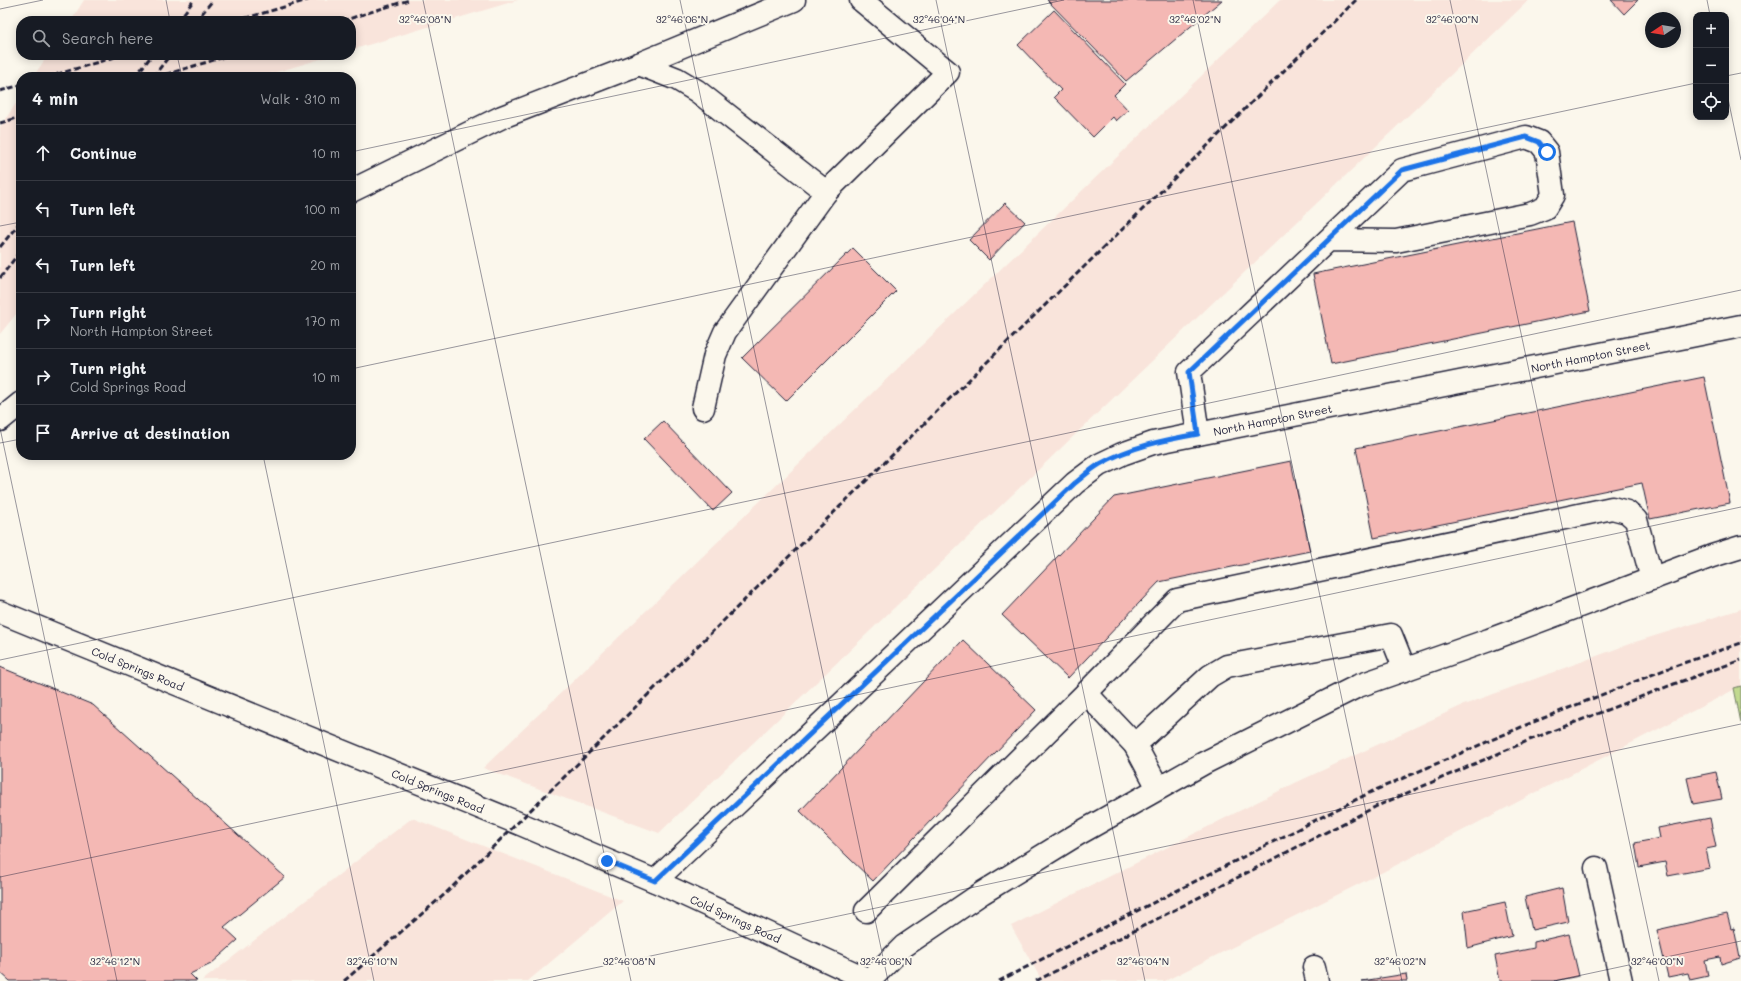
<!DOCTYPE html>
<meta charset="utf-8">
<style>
body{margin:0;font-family:Mali,sans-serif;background:#20242c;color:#f1f3f6}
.controls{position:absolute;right:12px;top:12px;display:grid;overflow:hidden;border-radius:8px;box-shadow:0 2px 10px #0003}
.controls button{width:36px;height:36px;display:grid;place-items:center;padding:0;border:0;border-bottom:1px solid #363941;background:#171b24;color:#f1f3f6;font:20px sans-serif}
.compass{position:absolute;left:1645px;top:12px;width:36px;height:36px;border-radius:50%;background:#171b24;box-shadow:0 2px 10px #0003;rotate:258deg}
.stop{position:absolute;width:12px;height:12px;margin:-9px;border:3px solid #1a73e8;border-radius:50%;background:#fff}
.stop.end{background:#1a73e8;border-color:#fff;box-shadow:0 1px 4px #0008}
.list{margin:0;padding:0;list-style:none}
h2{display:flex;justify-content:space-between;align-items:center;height:52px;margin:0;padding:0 16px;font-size:17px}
h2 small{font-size:13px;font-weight:400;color:#9ea1a6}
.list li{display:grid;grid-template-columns:26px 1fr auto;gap:12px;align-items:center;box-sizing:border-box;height:56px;padding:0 16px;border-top:1px solid #363941}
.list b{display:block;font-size:15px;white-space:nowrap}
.list p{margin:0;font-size:13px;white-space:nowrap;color:#9ea1a6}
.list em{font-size:13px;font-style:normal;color:#9ea1a6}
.icon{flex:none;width:22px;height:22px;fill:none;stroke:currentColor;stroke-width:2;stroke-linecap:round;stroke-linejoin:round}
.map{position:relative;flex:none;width:1741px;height:981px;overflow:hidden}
.search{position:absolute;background:#171b24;box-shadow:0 2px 10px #0003;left:16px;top:16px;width:340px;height:44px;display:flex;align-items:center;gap:10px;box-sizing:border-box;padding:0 14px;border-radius:16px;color:#9ea1a6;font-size:15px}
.panel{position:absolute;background:#171b24;box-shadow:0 2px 10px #0003;left:16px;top:72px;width:340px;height:388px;border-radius:16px}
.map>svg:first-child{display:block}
.built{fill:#f9e4db}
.green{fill:#c1d98f;stroke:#727e65}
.building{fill:#f4b8b4;stroke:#22223b}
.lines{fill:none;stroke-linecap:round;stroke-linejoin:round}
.minor-casing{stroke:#22223b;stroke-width:25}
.minor{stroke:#fbf7ec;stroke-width:22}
.rail{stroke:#22223b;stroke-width:3;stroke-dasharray:6 3;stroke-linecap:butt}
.route{stroke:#1a73e8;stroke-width:5}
.ticks{fill:none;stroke:#22223b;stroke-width:1;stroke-opacity:0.45}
.labels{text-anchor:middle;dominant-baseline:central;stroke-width:4;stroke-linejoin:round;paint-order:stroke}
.street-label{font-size:11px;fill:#22223b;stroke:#fbf7ec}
.ticks-label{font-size:10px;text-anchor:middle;fill:#22223b;stroke:#fbf7ec;stroke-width:4;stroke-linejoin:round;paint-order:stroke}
</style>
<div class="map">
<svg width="1741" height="981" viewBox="0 0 1741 981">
<rect width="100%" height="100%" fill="#fbf7ec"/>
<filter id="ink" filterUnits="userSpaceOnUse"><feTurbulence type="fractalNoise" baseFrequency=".025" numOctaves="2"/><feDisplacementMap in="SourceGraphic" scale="8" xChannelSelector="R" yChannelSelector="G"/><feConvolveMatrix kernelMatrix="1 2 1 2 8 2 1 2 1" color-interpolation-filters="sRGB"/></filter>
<g filter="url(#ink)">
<!-- built -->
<path class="built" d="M84,0H518L351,50V21H71Z
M1280,0H1529L659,833L483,768Z
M48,55H334L260,77H33Z
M21,96V308L0,334V127Z
M1741,609V686L1383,872L1165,981H1042L1011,926L1295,783L1461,706L1632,643Z
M412,818L623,901L528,981H202Z"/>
<!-- green -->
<path class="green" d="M1741,686V723L1734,688Z"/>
<!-- building -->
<path class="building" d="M1047,0H1222L1126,81Z
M1611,0H1638L1624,14Z
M1054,10L1125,84L1114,95L1128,110L1116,121L1113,117L1093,137L1054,97L1061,90L1018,45Z
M1005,203L1025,222L989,260L969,240Z
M1572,222L1590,311L1331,364L1313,274Z
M853,248L896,291L786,401L742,358Z
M1704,377L1730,503L1650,519L1642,483L1374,538L1356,448Z
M663,421L732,493L713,511L644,439Z
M1291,461L1310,551L1159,582L1068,678L1002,615L1114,497Z
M963,640L1036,710L873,881L800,811Z
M0,667L93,705L285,877L224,927L238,940L211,964L190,974L197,981H10L0,972Z
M1716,772L1722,799L1693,804L1687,778Z
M1710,818L1716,847L1706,849L1710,868L1668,876L1665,862L1639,867L1635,843L1660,838L1658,828Z
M1562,888L1568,922L1532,930L1525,897Z
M1505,902L1512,936L1468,948L1464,911Z
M1727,914L1731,929L1734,928L1740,958L1721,964L1720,957L1705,960L1708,976L1690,980L1688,973L1668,977L1657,930Z
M1569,934L1579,976L1554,981H1500L1495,956L1534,948V942Z
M1406,974L1407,981H1362Z"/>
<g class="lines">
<!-- minor casing -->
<g class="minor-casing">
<g id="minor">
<path d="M794,0L639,64L677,79L697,91L826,192L948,72L861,0"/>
<path d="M351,191L502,117L639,64"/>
<path d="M703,408L715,355L725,332L826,192"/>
<path d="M0,420L21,403"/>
<path d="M1198,434L1189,372L1402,170L1526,137L1539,142L1547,152L1553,195L1545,208L1530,214L1396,241L1329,240"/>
<path id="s1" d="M0,612L518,823L655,881L871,981"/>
<path d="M1086,693L1135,745L1158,788"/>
<path d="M1135,745L1210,676L1227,666L1391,635L1405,670"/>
<path d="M1596,868L1621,981"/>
<path id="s2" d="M655,881L1075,483L1099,465L1122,454L1153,443L1741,326"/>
<path d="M866,911L1086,693L1177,600L1612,508L1627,512L1636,520L1652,579"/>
<path d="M1314,967L1317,981"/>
<path d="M870,980L904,946L982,893L1078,834L1204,763L1358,686L1489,640L1712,556L1741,547"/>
</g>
</g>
<!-- minor -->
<use href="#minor" class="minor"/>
<!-- rail -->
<path class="rail" d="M178,21L194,0
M196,21L213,0
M236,21L308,0
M342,21L409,0
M48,77L122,55
M135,77L152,55
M153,77L170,55
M157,77L231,55
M0,91L21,85
M0,123L21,117
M0,247L21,221
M0,278L21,250
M344,981L445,894L1356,0
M999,981L1371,792L1526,725L1669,668L1741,643
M1036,981L1377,806L1532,739L1674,684L1741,660"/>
</g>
</g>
<g class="lines" filter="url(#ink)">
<!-- route -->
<path class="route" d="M607,861L655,881L1075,483C1083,477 1091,469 1100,464C1130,447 1164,440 1198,434L1189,372L1402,170L1526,137L1539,142L1547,152"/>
</g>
<!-- ticks -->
<path class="ticks" d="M166,0L170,21M423,0L631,981M680,0L888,981M936,0L1145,981M1193,0L1402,981M1450,0L1659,981M1707,0L1710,15M0,9L43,0M177,55L182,77M1726,76L1741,73M1726,89L1741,160M351,152L1064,0M0,226L21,222M351,369L1696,83M0,428L117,981M0,443L21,439M263,455L374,981M0,660L1741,290M0,877L1741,507M533,981L1741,724M1554,981L1741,941"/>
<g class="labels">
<!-- street labels -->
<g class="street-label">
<text stroke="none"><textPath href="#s2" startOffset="1113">North Hampton Street</textPath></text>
<text stroke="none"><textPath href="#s2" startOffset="789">North Hampton Street</textPath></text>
<text stroke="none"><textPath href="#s1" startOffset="149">Cold Springs Road</textPath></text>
<text stroke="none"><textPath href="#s1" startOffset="473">Cold Springs Road</textPath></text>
<text stroke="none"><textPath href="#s1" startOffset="797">Cold Springs Road</textPath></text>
</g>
</g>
<g class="ticks-label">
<text x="425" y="23">32°46'08"N</text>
<text x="682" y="23">32°46'06"N</text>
<text x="939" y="23">32°46'04"N</text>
<text x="1195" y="23">32°46'02"N</text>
<text x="1452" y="23">32°46'00"N</text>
<text x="115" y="965">32°46'12"N</text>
<text x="372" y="965">32°46'10"N</text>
<text x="629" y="965">32°46'08"N</text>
<text x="886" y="965">32°46'06"N</text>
<text x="1143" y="965">32°46'04"N</text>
<text x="1400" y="965">32°46'02"N</text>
<text x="1657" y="965">32°46'00"N</text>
</g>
</svg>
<div class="controls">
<button>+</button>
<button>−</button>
<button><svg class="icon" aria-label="locate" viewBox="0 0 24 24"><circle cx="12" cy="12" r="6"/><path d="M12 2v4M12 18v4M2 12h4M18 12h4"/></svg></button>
</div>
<svg class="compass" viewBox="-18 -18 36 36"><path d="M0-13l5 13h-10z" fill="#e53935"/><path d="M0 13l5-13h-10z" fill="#9ea1a6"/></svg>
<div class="stop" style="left:1547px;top:152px"></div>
<div class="stop end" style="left:607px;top:861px"></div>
<div class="search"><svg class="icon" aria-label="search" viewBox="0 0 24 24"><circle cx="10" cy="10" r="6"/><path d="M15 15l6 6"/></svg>Search here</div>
<section class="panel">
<h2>4 min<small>Walk · 310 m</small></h2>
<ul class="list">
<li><svg class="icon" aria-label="ahead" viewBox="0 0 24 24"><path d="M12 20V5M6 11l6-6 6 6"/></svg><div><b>Continue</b></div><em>10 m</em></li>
<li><svg class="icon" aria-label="left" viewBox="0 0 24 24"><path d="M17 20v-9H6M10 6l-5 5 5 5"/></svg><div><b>Turn left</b></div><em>100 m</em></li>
<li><svg class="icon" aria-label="left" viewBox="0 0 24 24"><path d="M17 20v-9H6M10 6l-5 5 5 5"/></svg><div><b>Turn left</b></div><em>20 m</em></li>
<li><svg class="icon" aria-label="right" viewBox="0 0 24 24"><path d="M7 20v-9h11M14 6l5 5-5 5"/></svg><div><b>Turn right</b><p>North Hampton Street</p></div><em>170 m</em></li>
<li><svg class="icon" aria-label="right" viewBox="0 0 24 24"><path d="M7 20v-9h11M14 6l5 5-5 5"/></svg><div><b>Turn right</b><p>Cold Springs Road</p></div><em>10 m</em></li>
<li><svg class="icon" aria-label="arrive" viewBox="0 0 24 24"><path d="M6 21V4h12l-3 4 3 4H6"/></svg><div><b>Arrive at destination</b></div></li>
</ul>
</section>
</div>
